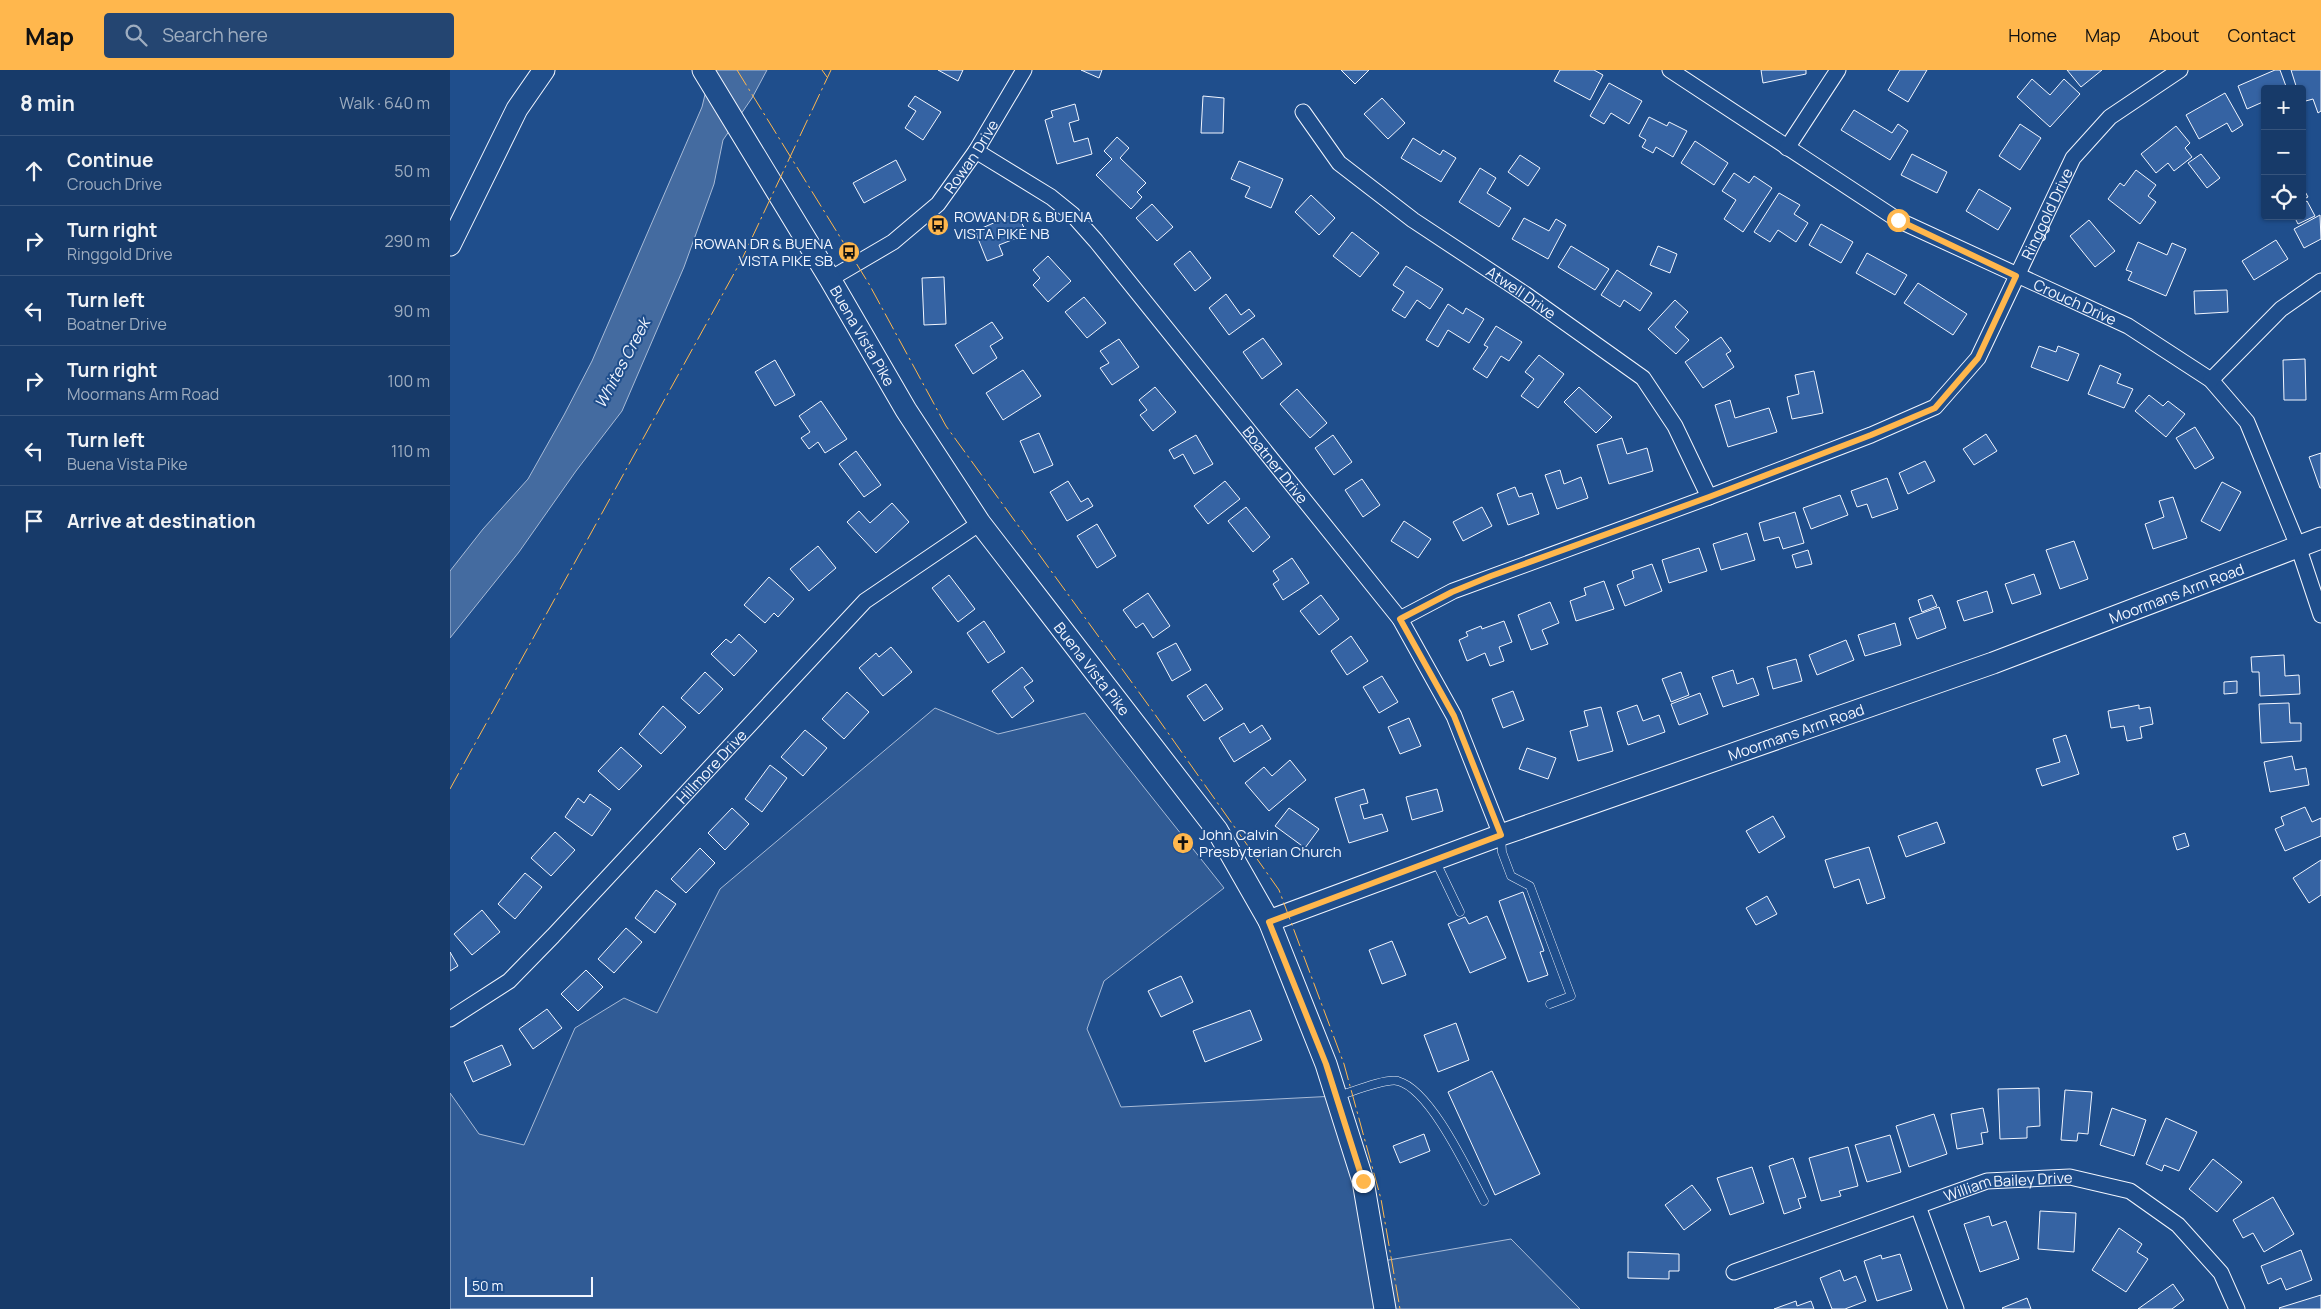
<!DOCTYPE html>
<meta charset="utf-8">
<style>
body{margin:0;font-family:Manrope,sans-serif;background:#244571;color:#f1f3f6}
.controls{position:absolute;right:15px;top:15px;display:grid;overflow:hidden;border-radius:5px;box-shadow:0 1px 4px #0004}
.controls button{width:45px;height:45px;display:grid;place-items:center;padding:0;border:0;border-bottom:1px solid #36547d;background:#173a69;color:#f1f3f6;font:25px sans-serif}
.scale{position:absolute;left:15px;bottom:12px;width:128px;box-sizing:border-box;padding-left:5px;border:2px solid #f2f6ff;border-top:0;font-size:14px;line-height:18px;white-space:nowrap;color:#f2f6ff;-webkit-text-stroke:4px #1f4e8c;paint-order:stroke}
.stop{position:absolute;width:15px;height:15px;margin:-11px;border:4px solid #ffb74d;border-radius:50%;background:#fff}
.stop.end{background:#ffb74d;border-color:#fff;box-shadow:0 1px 5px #0008}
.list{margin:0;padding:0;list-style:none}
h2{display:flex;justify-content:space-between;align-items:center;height:65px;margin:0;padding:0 20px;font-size:21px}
h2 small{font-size:16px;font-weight:400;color:#9eadc0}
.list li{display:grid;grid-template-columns:32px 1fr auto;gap:15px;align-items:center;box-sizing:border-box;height:70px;padding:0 20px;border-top:1px solid #36547d}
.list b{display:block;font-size:19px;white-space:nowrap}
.list p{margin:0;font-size:16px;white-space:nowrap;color:#9eadc0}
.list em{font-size:16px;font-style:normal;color:#9eadc0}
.icon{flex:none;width:28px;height:28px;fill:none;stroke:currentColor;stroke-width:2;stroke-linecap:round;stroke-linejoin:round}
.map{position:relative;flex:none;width:1871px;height:1239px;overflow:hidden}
header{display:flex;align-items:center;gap:30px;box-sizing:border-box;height:70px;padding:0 25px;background:#ffb74d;color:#111}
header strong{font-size:24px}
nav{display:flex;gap:28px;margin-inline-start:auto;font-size:18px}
.search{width:350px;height:45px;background:#244571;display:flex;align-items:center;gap:12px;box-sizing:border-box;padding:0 18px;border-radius:5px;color:#9eadc0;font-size:19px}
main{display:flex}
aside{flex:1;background:#173a69}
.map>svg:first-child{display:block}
.green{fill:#305b95;stroke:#a8bbd7}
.water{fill:#446ba0;stroke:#a8bbd7}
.building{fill:#3563a3;stroke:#f2f6ff}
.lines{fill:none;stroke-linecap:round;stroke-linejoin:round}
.lane-casing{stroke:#f2f6ff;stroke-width:9}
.street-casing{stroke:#f2f6ff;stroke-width:17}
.secondary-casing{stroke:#f2f6ff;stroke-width:23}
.lane{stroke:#1f4e8c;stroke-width:8}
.street{stroke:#1f4e8c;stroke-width:15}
.secondary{stroke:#1f4e8c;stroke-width:21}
.power{stroke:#ffb74d;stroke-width:1;stroke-dasharray:18 4 2.5 4;stroke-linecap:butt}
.route{stroke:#ffb74d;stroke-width:6}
.labels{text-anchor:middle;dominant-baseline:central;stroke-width:4;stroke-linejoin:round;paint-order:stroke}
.street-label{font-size:15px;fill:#f2f6ff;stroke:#1f4e8c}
.poi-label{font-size:15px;fill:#f2f6ff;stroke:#1f4e8c;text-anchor:start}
.water-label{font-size:16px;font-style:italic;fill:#f2f6ff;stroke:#1f4e8c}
</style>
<header>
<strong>Map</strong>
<div class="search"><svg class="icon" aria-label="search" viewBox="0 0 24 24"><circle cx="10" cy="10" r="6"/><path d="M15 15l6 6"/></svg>Search here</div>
<nav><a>Home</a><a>Map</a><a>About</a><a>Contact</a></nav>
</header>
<main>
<aside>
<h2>8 min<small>Walk · 640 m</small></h2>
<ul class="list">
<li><svg class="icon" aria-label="ahead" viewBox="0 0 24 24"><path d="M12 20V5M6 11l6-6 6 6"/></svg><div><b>Continue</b><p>Crouch Drive</p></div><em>50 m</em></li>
<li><svg class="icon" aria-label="right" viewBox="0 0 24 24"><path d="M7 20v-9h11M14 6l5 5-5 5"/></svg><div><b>Turn right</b><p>Ringgold Drive</p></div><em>290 m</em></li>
<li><svg class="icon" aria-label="left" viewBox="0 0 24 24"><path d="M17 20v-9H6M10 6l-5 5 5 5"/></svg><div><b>Turn left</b><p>Boatner Drive</p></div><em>90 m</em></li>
<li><svg class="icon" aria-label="right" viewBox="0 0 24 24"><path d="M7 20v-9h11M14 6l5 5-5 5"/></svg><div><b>Turn right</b><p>Moormans Arm Road</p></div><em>100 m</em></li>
<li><svg class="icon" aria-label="left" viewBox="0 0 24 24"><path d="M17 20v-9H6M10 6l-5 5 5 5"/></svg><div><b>Turn left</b><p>Buena Vista Pike</p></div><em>110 m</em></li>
<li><svg class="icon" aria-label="arrive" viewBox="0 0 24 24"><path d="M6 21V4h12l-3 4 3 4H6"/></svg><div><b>Arrive at destination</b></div></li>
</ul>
</aside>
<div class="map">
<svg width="1871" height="1239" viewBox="0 0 1871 1239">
<rect width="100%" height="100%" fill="#1f4e8c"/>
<!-- green -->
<path class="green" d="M485,638L548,664L635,643L774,818L654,911L637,959L671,1037L886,1026L927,1192L1061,1169L1130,1239H0V1023L29,1064L74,1075L125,958L174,928L207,943L270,819Z"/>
<!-- water -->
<path class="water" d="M261,0H317L302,28L273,70L264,114L234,197L172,341L126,401L69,482L0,568V501L33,459L78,409L114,345L142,291L252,37Z"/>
<!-- building -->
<path class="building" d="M488,0H513L508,11Z
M631,0H652L649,8Z
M891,0H919L905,14Z
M1110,0H1144L1153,5L1140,30L1104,11Z
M1311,0H1356V4L1313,13Z
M1450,0H1477L1458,32L1438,20Z
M1617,0H1652L1631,17Z
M1825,0H1830L1837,19H1815V31L1797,39L1788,16Z
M1841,0H1871V41L1868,43L1863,29L1852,32V19H1847Z
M1582,9L1600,25L1614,9L1630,24L1600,57L1567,27Z
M1159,13L1192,31L1179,54L1161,43L1154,54L1140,46Z
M1775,23L1793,55L1782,62L1777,53L1749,69L1736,45Z
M465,26L491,42L473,70L455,58L466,41L458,36Z
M753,26L774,28L773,63H751Z
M932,28L955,53L938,69L914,44Z
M625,34L629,50L619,53L624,72L638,68L642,84L607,94L595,50L603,47L601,41Z
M1404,40L1442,63L1448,54L1458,61L1440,90L1391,60Z
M1199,47L1217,56L1219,52L1237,61L1223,87L1206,77L1203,83L1192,77L1196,70L1189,66Z
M1570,54L1591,68L1570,100L1549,86Z
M1726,56L1740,73L1735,78L1742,87L1724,101L1718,93L1706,103L1691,84Z
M667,67L679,78L670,88L696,113L687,122L692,127L681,139L646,105L662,89L654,81Z
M963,68L990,85L993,80L1006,88L991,112L951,88Z
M1245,71L1278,93L1264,115L1231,93Z
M1462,84L1497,102L1487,123L1451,105Z
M1751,84L1770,108L1757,118L1738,93Z
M1070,85L1090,98L1078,116L1058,102Z
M446,90L456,110L414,133L403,113Z
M789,91L833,109L821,138L795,127L800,117L781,109Z
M1030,98L1046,108L1037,123L1061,138L1049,157L1009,132Z
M1686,100L1706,115L1698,126L1706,132L1690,154L1658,129L1670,113L1674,116Z
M1284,103L1299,113L1304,106L1322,118L1293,162L1274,149L1286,130L1272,121Z
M1852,116L1858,127L1852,130Z
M1529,119L1561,138L1548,160L1516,141Z
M1329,123L1350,135L1344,144L1358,153L1346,172L1328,160L1320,172L1304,162Z
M861,125L885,148L869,165L845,142Z
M1857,131L1865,146L1848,154L1844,146H1852V134Z
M702,134L723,157L707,171L686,148Z
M567,143L577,164L549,175L553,185L537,191L525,161Z
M1870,145L1871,169L1854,178L1844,159Z
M1074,148L1099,161L1106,149L1116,155L1098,189L1062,169Z
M1639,150L1665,181L1645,197L1620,166Z
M1371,154L1403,172L1391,193L1359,175Z
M902,162L929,183L910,207L883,186Z
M1826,170L1838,189L1804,210L1792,191Z
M1688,172L1717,185L1722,173L1736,179L1716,226L1678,210L1682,202L1676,200Z
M1121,176L1159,199L1145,220L1108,197Z
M1208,176L1227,184L1220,203L1200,195Z
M740,181L761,208L745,221L724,194Z
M1417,183L1457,205L1445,225L1406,203Z
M598,186L621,211L598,232L583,215L590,208L583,200Z
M956,196L993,219L980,239L967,230L955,248L942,240L954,222L943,215Z
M1167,200L1202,223L1190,241L1174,230L1170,237L1151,225Z
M494,207L496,254L474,255L472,208Z
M1468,213L1517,244L1503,265L1454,233Z
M1777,220L1778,242L1745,244L1744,221Z
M776,224L791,245L799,239L805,246L779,265L759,238Z
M634,227L656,253L637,268L615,242Z
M1225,230L1238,242L1225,257L1239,270L1226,284L1198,259Z
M998,234L1013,244L1016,238L1034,249L1019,273L998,260L988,277L976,270Z
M542,252L553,268L540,276L547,288L523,304L505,275Z
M1046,256L1072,272L1059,291L1051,286L1037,308L1023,299L1038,277L1034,275Z
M1271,267L1281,281L1276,284L1284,297L1253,318L1235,292Z
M813,268L832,294L812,309L793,282Z
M669,269L689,297L662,315L650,298L659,293L650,281Z
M1589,276L1606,282L1608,276L1629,284L1618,311L1581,297Z
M1089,285L1114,304L1088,338L1071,326L1084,309L1075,302Z
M1855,289L1856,330H1834L1833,290Z
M325,290L345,325L325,336L305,302Z
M1650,295L1671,304L1667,313L1683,319L1674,338L1638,324Z
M573,300L591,326L553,350L536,323Z
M1364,301L1373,343L1342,349L1337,327L1349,324L1345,305Z
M705,317L726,342L703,361L690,345L697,340L689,330Z
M1129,317L1162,347L1146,363L1114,332Z
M847,319L877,353L860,368L830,334Z
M1699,325L1713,336L1718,331L1735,344L1716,367L1685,341Z
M1280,330L1285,348L1319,338L1327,362L1278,377L1265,335Z
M371,331L397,369L375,383L368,372L359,379L351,368L360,362L349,346Z
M1745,357L1764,388L1745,399L1726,368Z
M589,363L603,395L584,403L570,371Z
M1536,364L1547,381L1524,395L1513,379Z
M746,365L763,394L744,404L733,384L724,389L719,380Z
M883,365L902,392L884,405L865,378Z
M1172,368L1177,384L1197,378L1203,401L1159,414L1147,375Z
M406,381L431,415L414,427L389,394Z
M1871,383V418H1870L1859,387Z
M1475,391L1485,411L1458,424L1449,403Z
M1110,400L1114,414L1131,407L1138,428L1107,439L1095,405Z
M1437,408L1448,439L1422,448L1417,434L1407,437L1401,421Z
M912,409L930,435L913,447L895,420Z
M618,411L631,432L638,428L643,436L617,451L600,422Z
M775,411L790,429L758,454L744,436Z
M1772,412L1791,422L1770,461L1751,451Z
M1065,417L1069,427L1082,423L1089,444L1058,455L1047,424Z
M1390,425L1398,445L1361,459L1353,438Z
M1723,427L1737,468L1703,479L1695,454L1714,447L1709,431Z
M442,433L459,452L426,483L397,452L409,441L420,453Z
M796,437L820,467L803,482L778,451Z
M1032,437L1042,456L1013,471L1003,452Z
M1345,442L1354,473L1333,479L1329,467L1314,471L1309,453Z
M954,451L981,469L968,488L941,471Z
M647,454L666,486L647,498L627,466Z
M1297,463L1305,490L1271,500L1263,474Z
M1624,471L1638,509L1610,519L1596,480Z
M368,476L386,498L359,521L340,499Z
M1249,478L1257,501L1219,513L1212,490Z
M1358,480L1362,494L1346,498L1342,485Z
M842,488L859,513L833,530L823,514L829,510L823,501Z
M1202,494L1212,521L1175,536L1167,515L1184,508L1182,501Z
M1584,504L1591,524L1562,534L1555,514Z
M499,505L525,539L508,552L482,518Z
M319,507L344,529L328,547L324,543L315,553L294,535Z
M1154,511L1164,539L1126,551L1120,531L1136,525L1134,518Z
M1537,521L1543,542L1514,551L1507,531Z
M698,523L720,556L703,568L693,553L686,558L673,540Z
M871,525L889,549L869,565L850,541Z
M1482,525L1487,536L1472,542L1468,530Z
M1100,532L1109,553L1092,560L1098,574L1081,580L1068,545Z
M1489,537L1496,558L1467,569L1459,548Z
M534,551L555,582L538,593L517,563Z
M1054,551L1062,572L1049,577L1054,591L1040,596L1035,583L1017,591L1009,570L1018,566L1016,562L1031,556L1032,559Z
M1445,553L1451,575L1415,586L1408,565Z
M289,564L307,581L284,606L261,584L276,569L281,573Z
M901,566L918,591L897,605L881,581Z
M1396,570L1404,590L1367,605L1359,585Z
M726,573L741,600L722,611L707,583Z
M441,577L462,602L433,626L409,598L426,583L429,587Z
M1834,585L1835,606L1849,605L1850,624L1810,626L1809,602H1802L1801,587Z
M1346,589L1352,611L1323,619L1317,597Z
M572,597L583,611L574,617L584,631L562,648L542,621Z
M1283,600L1287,614L1303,608L1309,625L1273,637L1262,607Z
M255,602L273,619L249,644L231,628Z
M1231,602L1239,625L1221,632L1212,609Z
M932,606L948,632L929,643L913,617Z
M1787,611V623L1774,624V612Z
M756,614L773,639L754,651L737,626Z
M1063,621L1074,650L1053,658L1042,629Z
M397,622L419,642L394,669L372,649Z
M1250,623L1258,644L1229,655L1221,634Z
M1839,633L1840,653H1851V671L1811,673L1809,634Z
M1187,635L1193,651L1209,645L1215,662L1178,675L1167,642Z
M1689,635V639L1700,637L1703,654L1690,657L1692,668L1677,671L1674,656L1661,658L1658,641Z
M213,636L236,657L211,684L189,664Z
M1151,637L1163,681L1128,691L1120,661L1138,656L1134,641Z
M959,648L971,676L950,684L938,657Z
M794,653L800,663L812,655L821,669L784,692L769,668Z
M355,660L377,678L353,706L331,687Z
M1616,665L1629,704L1592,716L1586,699L1610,692L1603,669Z
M171,677L192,696L169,720L148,701Z
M1077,678L1106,688L1098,709L1069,699Z
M1842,686L1845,700L1856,698L1859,715L1820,722L1814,692Z
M840,690L856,710L819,741L795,713L814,697L822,706Z
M320,695L337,708L312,742L295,729Z
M914,719L918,733L910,735L914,749L932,744L938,761L899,773L885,728Z
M987,719L993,741L962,750L956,727Z
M140,724L161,739L142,766L115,747L128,728L134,733Z
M1855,737L1862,752L1871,748V766L1835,781L1825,759L1834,755L1831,747Z
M282,738L299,754L275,780L258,763Z
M839,738L869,759L855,778L825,756Z
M1323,746L1335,767L1309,783L1296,761Z
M1487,752L1495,773L1456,787L1448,766Z
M105,762L125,780L101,806L81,788Z
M1735,763L1739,776L1727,780L1723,767Z
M1419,777L1435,828L1417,834L1409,809L1384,818L1375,790Z
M250,778L265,793L236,823L221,809Z
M1871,790V825L1859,833L1843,808Z
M75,803L92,817L65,849L48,834Z
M206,820L226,834L205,863L185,848Z
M1073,822L1094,881L1090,882L1098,905L1078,912L1049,831Z
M1317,826L1327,844L1306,855L1296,838Z
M32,840L50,862L22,885L4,864Z
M1037,846L1056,888L1020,903L998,854L1015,847L1019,854Z
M176,858L192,872L164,903L148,889Z
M942,871L956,905L932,914L919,880Z
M0,882L8,896L0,901Z
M136,900L153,917L128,941L111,924Z
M731,906L743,932L711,947L698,921Z
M97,939L112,958L83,979L69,959Z
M800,940L812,970L755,992L743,961Z
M1006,953L1019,990L988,1002L974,965Z
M52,975L61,995L23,1012L14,992Z
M1042,1001L1090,1104L1045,1125L998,1022Z
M1589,1018L1590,1056L1577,1057V1068L1550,1069L1548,1019Z
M1615,1020L1642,1022L1638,1064L1628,1063L1627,1071L1611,1070Z
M1533,1038L1538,1062L1531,1063L1533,1074L1507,1079L1501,1044Z
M1662,1038L1696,1050L1684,1086L1650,1075Z
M1484,1044L1497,1084L1459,1097L1446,1056Z
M1716,1048L1747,1062L1729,1101L1714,1095L1712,1101L1696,1094Z
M974,1064L980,1081L950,1093L943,1076Z
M1440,1065L1451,1102L1417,1112L1405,1075Z
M1398,1077L1408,1116L1389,1121L1391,1126L1371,1131L1359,1088Z
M1343,1088L1356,1127L1348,1129L1351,1138L1334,1144L1319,1096Z
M1763,1089L1792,1112L1767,1142L1739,1119Z
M1302,1097L1314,1133L1280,1145L1267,1108Z
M1242,1115L1261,1140L1234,1160L1215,1135Z
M1823,1127L1844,1164L1814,1182L1803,1163L1793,1168L1783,1150Z
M1590,1141L1626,1143L1624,1182L1588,1179Z
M1539,1146L1542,1156L1556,1151L1569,1189L1530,1202L1514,1154Z
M1669,1158L1692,1174L1687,1182L1698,1189L1676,1222L1642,1200Z
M1851,1180L1862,1210L1836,1220L1831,1208L1818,1214L1811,1196Z
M1178,1182L1229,1184V1201H1219V1209L1178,1208Z
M1450,1184L1462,1220L1427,1231L1414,1191L1431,1185L1432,1189Z
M1390,1200L1394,1211L1406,1206L1416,1231L1395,1239H1382L1370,1208Z
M1723,1214L1734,1230L1722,1239H1688Z
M1871,1225V1239H1830L1829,1238Z
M1577,1228L1581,1239H1553L1552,1238Z
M1346,1231L1347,1236L1361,1231L1364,1239H1324Z"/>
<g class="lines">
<!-- lane casing -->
<g class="lane-casing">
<path id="lane" d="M1051,767L1052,782L1061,806L1080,816L1121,926L1100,934
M986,792L1010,842
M888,1026C902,1022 935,1008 948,1011C981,1020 1018,1101 1034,1131"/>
</g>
<!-- street casing -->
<g class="street-casing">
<g id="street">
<path id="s1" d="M1220,0L1448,150L1678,256L1761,310L1797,352L1848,476L1871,545"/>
<path id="s2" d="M853,42L889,93L963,150L1075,224L1193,308L1225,356L1259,427"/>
<path d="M1337,78L1388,0"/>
<path id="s3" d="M526,81L601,127L622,144L646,171L950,549L1004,646L1051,765"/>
<path id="s4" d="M380,209L443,172L488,134L526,81L574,0"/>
<path d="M1761,310L1831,239L1871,211"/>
<path id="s5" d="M950,549L1003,521L1259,427L1421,365L1485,337L1528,288L1623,88L1660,47L1730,0"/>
<path id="s6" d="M0,949L59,911L103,866L415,531L530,453"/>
<path d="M1468,1136L1506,1239"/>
<path id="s7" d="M1284,1202L1537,1111L1620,1107L1680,1121L1728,1155L1771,1203L1787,1239"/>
</g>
</g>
<!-- secondary casing -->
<g class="secondary-casing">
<g id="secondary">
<path id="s8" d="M253,0L380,209L456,340L530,453L767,760L819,851L876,994L913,1111L935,1239"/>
<path d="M0,175L67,39L94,0"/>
<path id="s9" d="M819,851L1051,765L1543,593L1871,468"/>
</g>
</g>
<!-- lane -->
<use href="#lane" class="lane"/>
<!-- street -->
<use href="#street" class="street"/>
<!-- secondary -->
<use href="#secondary" class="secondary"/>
<!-- power -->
<path class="power" d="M287,0L419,214L496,356L704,643L829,820L894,994L931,1129L950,1239
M372,0L377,7
M0,719L292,189L381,0"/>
</g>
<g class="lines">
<!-- route -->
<path class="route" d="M913,1111L876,994L819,852L1051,765L1004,646L950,549L1002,522L1041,506L1259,427L1421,365L1485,338L1528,288L1566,206L1448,150"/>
</g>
<!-- icons -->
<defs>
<g id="bus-disc" transform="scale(1.125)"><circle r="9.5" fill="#ffb74d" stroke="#1f4e8c"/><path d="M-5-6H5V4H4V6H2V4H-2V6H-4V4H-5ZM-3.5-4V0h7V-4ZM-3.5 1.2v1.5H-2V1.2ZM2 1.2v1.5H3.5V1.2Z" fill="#111"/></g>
<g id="church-disc" transform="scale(1.125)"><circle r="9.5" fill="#ffb74d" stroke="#1f4e8c"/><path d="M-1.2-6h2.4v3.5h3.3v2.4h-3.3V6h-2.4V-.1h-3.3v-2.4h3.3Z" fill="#111"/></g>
</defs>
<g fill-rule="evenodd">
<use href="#bus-disc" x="488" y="155"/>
<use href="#bus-disc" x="399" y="182"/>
<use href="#church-disc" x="733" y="773"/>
</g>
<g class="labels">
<!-- street labels -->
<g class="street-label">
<text stroke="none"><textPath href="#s4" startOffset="190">Rowan Drive</textPath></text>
<text stroke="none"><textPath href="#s5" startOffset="801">Ringgold Drive</textPath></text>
<text stroke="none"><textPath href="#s2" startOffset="286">Atwell Drive</textPath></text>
<text stroke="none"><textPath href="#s1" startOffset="468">Crouch Drive</textPath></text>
<text stroke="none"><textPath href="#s8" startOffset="310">Buena Vista Pike</textPath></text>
<text stroke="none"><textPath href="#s3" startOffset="438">Boatner Drive</textPath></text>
<text stroke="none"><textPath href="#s9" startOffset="965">Moormans Arm Road</textPath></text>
<text stroke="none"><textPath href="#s8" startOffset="715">Buena Vista Pike</textPath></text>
<text stroke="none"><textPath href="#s9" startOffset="560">Moormans Arm Road</textPath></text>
<text stroke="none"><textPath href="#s6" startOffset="365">Hillmore Drive</textPath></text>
<text stroke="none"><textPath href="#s7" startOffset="289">William Bailey Drive</textPath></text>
</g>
<!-- poi labels -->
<g class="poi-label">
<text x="504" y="146">ROWAN DR &amp; BUENA<tspan x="504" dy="17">VISTA PIKE NB</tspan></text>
<text x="383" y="173" text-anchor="end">ROWAN DR &amp; BUENA<tspan x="383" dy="17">VISTA PIKE SB</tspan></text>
<text x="749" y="764">John Calvin<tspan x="749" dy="17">Presbyterian Church</tspan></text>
</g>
<!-- water labels -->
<g class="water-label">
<text transform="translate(172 293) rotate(-62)">Whites Creek</text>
</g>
</g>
</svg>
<div class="controls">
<button>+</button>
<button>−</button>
<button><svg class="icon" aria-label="locate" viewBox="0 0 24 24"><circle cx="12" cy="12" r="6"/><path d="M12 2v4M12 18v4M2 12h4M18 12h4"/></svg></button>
</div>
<div class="scale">50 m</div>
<div class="stop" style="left:1448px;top:150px"></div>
<div class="stop end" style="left:913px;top:1111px"></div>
</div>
</main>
